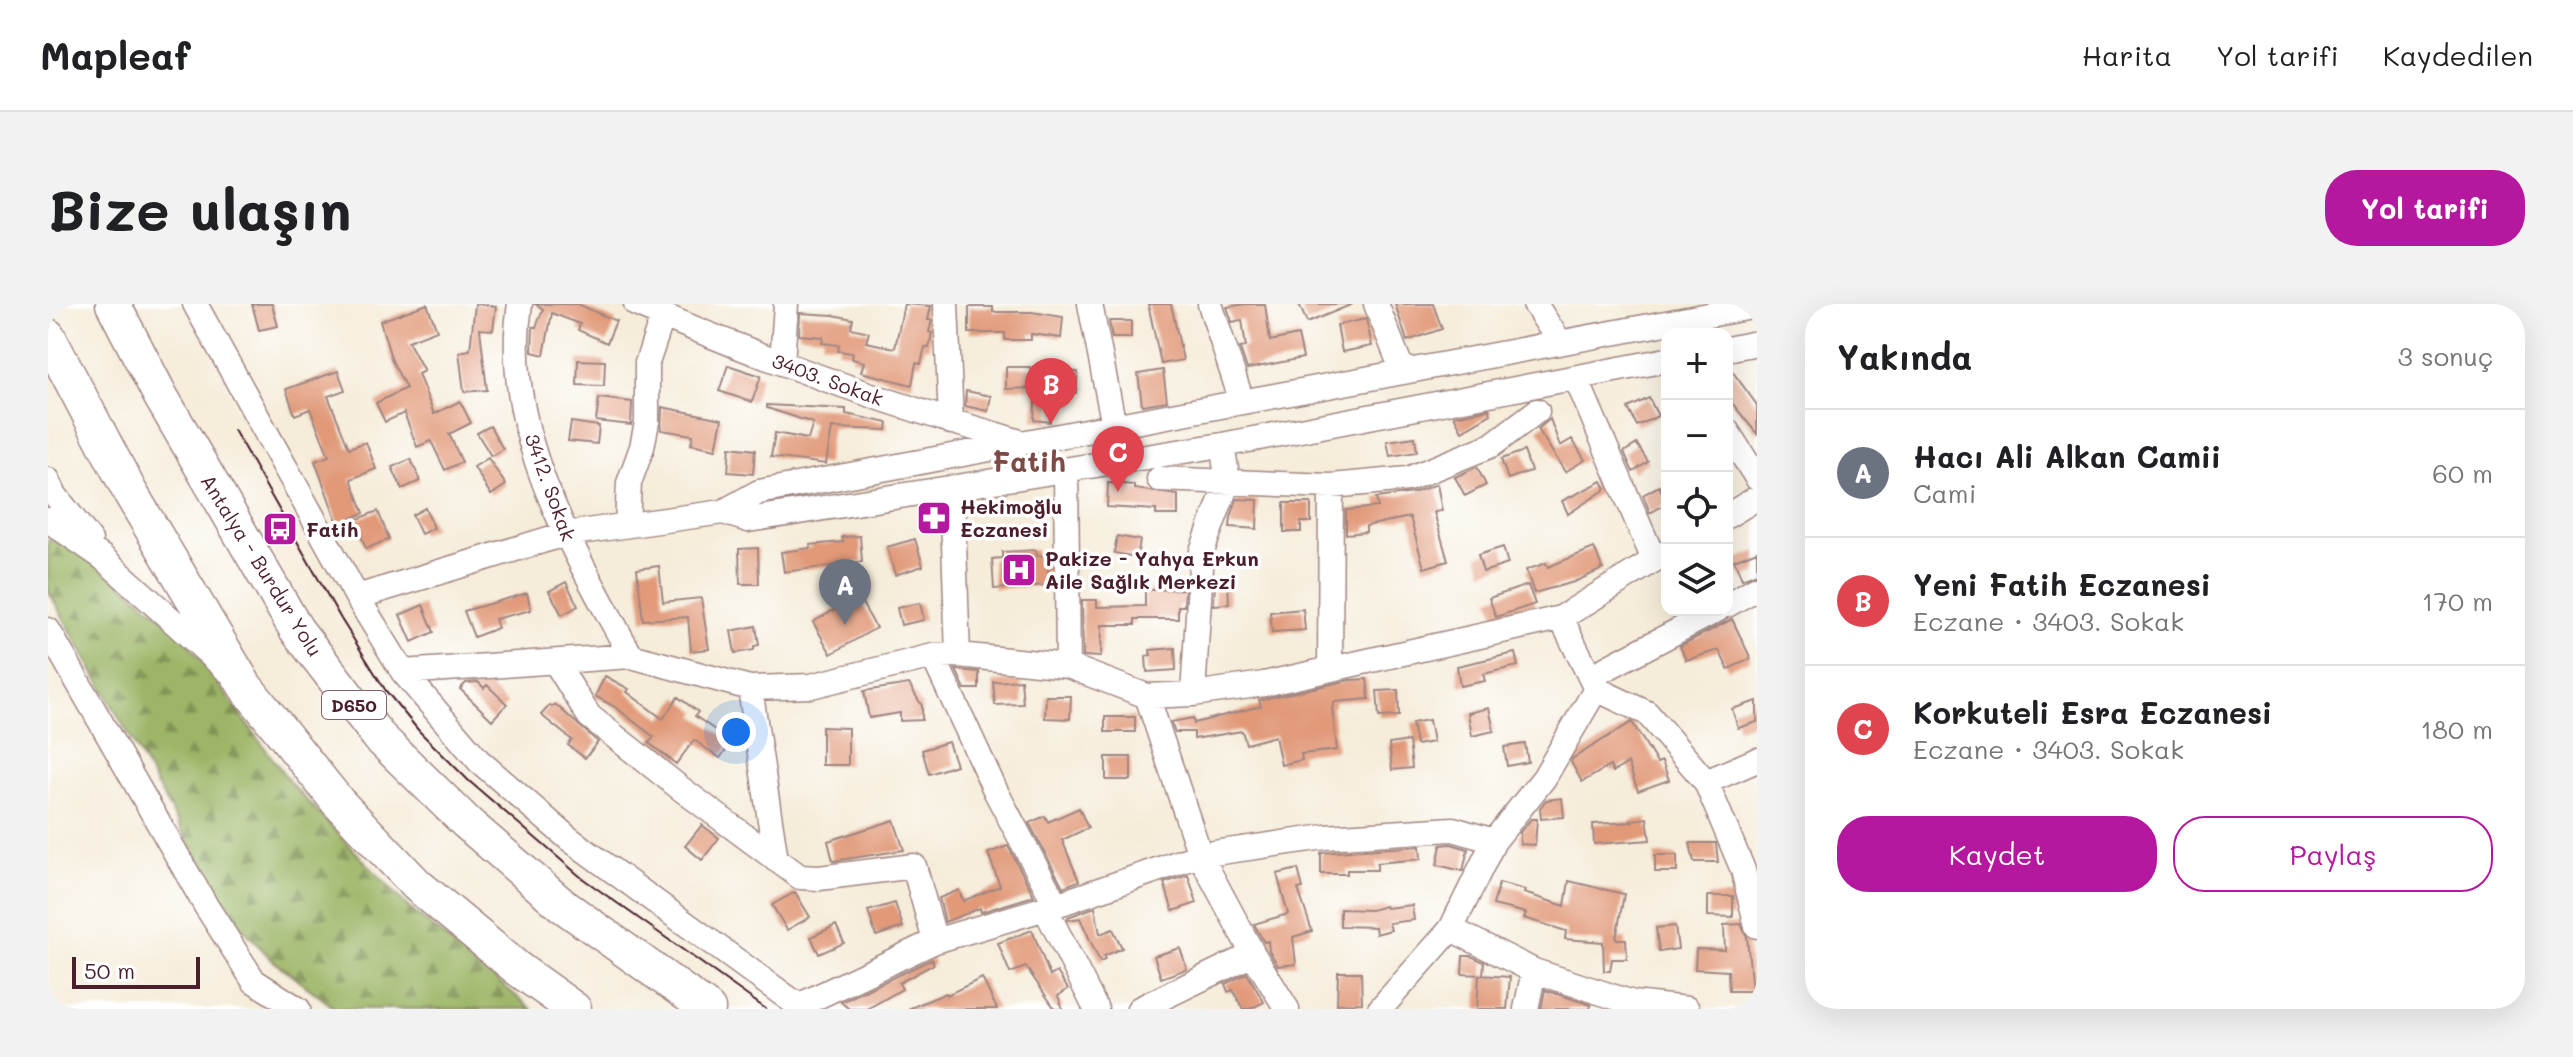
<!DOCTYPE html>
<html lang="tr">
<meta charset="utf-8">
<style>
body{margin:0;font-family:Mali,sans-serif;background:#f2f2f2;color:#202124}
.controls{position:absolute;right:24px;top:24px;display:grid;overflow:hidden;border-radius:16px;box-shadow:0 8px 32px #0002}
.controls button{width:72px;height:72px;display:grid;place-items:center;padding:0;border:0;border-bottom:2px solid #e0e0e0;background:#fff;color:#202124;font:40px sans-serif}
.scale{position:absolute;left:24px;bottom:20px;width:128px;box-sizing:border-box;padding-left:8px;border:4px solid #4a1f2b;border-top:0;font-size:22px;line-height:28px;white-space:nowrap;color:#4a1f2b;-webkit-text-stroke:6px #fff;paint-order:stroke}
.you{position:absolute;left:688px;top:428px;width:28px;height:28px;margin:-20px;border:6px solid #fff;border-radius:50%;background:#1a73e8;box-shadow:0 0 0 12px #1a73e833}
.badge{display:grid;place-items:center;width:52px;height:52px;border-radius:50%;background:#b5179e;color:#fff;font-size:26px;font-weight:700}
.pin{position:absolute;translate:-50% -66px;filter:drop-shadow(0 2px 4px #0008)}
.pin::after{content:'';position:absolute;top:42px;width:28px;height:24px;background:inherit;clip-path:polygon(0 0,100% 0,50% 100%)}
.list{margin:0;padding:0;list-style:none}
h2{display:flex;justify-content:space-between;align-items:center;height:104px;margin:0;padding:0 32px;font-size:34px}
h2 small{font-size:26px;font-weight:400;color:#757577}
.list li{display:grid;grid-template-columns:52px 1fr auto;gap:24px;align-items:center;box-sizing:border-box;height:128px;padding:0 32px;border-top:2px solid #e0e0e0}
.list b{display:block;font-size:30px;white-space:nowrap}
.list p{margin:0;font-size:26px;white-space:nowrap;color:#757577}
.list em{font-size:26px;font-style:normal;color:#757577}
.actions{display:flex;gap:16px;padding:24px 32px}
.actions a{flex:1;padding:18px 0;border:2px solid #b5179e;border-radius:32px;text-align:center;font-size:28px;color:#b5179e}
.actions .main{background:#b5179e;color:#fff}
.icon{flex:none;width:44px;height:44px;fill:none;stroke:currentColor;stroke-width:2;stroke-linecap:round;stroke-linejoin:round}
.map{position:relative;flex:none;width:1709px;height:705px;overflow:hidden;border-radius:32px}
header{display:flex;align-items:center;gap:48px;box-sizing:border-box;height:112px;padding:0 40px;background:#fff;border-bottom:2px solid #e0e0e0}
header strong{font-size:38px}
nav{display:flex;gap:44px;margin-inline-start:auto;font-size:28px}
.intro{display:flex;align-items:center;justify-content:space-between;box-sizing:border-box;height:192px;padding:0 48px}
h1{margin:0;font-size:56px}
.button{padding:20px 36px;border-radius:32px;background:#b5179e;color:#fff;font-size:28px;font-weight:700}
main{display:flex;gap:48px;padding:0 48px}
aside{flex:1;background:#fff;border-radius:32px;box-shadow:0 8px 32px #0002}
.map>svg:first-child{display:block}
.forest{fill:url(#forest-firs);stroke:#736a48;stroke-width:2}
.building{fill:#e19978}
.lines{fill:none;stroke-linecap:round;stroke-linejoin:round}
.minor-casing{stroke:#a08682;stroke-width:27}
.highway-casing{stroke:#a08682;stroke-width:37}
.minor{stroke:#fff;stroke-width:24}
.highway{stroke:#fff;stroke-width:34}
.tram{stroke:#4a1f2b;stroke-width:2}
.labels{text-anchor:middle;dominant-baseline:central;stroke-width:7;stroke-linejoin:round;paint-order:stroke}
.shield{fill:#fff;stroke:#80626b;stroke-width:2}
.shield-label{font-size:18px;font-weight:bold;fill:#4a1f2b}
.street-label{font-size:20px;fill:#4a1f2b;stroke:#fff}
.poi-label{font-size:20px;font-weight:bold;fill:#4a1f2b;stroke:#fff;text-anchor:start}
.district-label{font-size:28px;font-weight:bold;fill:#7f4a46;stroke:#fff}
</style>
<header>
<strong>Mapleaf</strong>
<nav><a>Harita</a><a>Yol tarifi</a><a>Kaydedilen</a></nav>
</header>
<div class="intro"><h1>Bize ulaşın</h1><a class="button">Yol tarifi</a></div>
<main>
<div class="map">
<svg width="1709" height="705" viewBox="0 0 1709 705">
<defs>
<pattern id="forest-firs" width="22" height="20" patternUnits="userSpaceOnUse" patternTransform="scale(2)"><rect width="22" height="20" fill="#9cb566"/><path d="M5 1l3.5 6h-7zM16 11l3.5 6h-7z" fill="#819354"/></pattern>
</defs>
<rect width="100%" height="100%" fill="#fff"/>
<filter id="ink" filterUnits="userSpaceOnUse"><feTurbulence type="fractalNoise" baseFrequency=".0125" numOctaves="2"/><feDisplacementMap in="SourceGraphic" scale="16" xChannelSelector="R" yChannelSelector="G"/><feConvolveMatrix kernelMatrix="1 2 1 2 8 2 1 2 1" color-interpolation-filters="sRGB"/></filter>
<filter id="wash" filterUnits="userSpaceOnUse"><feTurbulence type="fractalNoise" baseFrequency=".006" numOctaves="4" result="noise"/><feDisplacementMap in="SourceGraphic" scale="32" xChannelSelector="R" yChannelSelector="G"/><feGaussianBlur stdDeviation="1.8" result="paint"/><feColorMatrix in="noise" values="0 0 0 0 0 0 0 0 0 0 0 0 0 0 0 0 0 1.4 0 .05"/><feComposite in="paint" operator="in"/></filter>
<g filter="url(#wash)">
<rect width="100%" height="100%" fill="#f5ecd9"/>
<!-- forest -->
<path class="forest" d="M0,235L30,243L133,329L244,481L361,604L484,705H288L223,655L178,606L0,286Z"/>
<g id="blocks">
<!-- building -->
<path class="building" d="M204,0H224L230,22L211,26Z
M379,0L389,26L360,37L376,67L370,70L386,110L412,97L423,119L401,130L414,158L397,166L383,137L369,143L356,109L337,118L328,99L358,84L344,57L332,17Z
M427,0L448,2L445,26L432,25L439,86L416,88L411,48L422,46Z
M487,0H530L568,17L559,39L530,26L532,20L504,9L496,51L484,48L485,23H488L495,5Z
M856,0L883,2L880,16H884L881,28L884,29L881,44L877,43L873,60L868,59L864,81L813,68L816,58L804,55L805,49L790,47L791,41L774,39L775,33L751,31L752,9L785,11L805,15L803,24L821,28L818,38L847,44Z
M1100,0H1123L1135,56L1113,60Z
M1197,0H1217L1222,37L1250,31L1255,54L1199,65L1192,44L1198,43L1194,16L1184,18L1179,3Z
M1251,0H1305L1259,19Z
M1347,0H1385L1394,25L1359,37Z
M921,3H945V8H984L1015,13L1013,34L983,30V36H957V29H921Z
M1318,15L1324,42L1294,48L1289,21Z
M1061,17H1083V34H1064Z
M530,56L557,57L556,82L529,81Z
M1679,60L1709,101V130L1679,93Z
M680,61L713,72L704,98L671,87Z
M958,63H982V65L1030,68L1028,89L1005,87L1002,118L986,116L988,84L958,85Z
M1115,66L1119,97L1094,101L1090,70Z
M290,67L297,86L280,92L301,144L318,138L328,165L303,175L316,209L290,220L267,157L281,152L262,105L247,111L238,85Z
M918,87L943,92L940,107L917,102Z
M551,94L584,98L583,121L548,117Z
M1601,94L1610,112L1589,122L1580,104Z
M719,101L798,105V110L840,119L839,126L784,124L778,160L723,153L727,129L760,135L765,119L719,104Z
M614,103L674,115L668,145L643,140L645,131L613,126Z
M1441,105L1443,110L1414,127L1406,112Z
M1502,115L1512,142L1524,135L1537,156L1517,168L1490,125Z
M523,118L551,122L549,140L520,137Z
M442,122L455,145L443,152L429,129Z
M1367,133L1369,148L1342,152L1339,137Z
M1589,140L1600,158L1585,168L1576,148Z
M682,143L707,146L705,170L680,168Z
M1476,147L1483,167L1460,175L1453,155Z
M440,154L458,181L443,191L426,163Z
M363,155L372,177L354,185L344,163Z
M1429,163L1438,181L1417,192L1407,173Z
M1554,177L1558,185L1520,210L1514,197Z
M1060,179L1086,181V185L1130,191V211H1108V206L1059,203Z
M1389,180L1394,207L1386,208L1400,257L1376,264L1362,213L1318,222V228L1298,230V206L1330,203L1328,194L1365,189Z
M1611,182L1619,199L1602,209L1595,191Z
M1189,195L1210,196L1209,225L1182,223L1183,213Z
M1236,199H1263V218H1253V228H1236Z
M377,204L386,224L373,230L364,211Z
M330,207L341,235L318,245L307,216Z
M812,232L814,258L736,268L733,248L763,244L762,241L795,238L794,233Z
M1069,232L1092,236L1089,253L1066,249Z
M867,235L875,262L847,271L839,243Z
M1455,243L1460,260L1435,268L1430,251Z
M710,244L711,280H692L691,245Z
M1546,244L1555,265L1526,278L1486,289L1478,266L1498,259L1500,263Z
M988,246L989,252L999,251L1001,281L946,285L944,255L954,254V248Z
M1709,247V269L1694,275L1686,256Z
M611,262L615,298L653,294L661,345L643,347L640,313L595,316L589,265Z
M1167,277H1180L1181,300L1166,301Z
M518,278L530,302L514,311L501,287Z
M1480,281L1487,300L1448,313L1441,294Z
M1137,285L1136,302H1130V315H1087V321H1054L1053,353L1035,352L1034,296H1049V303L1097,302V286Z
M479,289L483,306L447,315L450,324L426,333L416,307Z
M810,292L828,324L783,350L765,318Z
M872,299L876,316L853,321L849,304Z
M375,301L386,328L364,338L352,311Z
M1255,305L1257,326L1224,328L1222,308Z
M1684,315L1703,355L1680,365L1671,346L1638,356L1632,342Z
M708,322L711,341L706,342V346L687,349L683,327Z
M1127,344L1128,366L1099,368L1098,352L1103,351L1102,346Z
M1467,349L1470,362L1435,370L1437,377L1412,382L1409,362Z
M908,366L931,368V385H917Z
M557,372L581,385L579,388L615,415L630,393L650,408L647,412L684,438L672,454L646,436L628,460L601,439L606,433L567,403L547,392Z
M1319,375L1321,395L1286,398V402L1284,403L1289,446L1253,450L1254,456L1233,461L1227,432L1198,440L1194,427L1146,435V428H1127L1123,418L1145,414L1146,421V419L1213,402L1211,396L1302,376Z
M973,376L975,400L947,401L945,378Z
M430,378L436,384L439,381L459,400L444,416L412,385L418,379Z
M861,380L874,402V416L852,417V409L821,414L816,387Z
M1350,386L1351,412L1331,413L1329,387Z
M998,392H1023L1022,415L997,414Z
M1709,397V418L1690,424L1684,405Z
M507,400L550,438L537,454L520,441L524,436L493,411L502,401L504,403Z
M1441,404L1446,427L1424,432L1420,409Z
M1057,413H1087V428H1057Z
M1381,416L1385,438L1368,441L1364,419Z
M1584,418L1609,459L1614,457L1621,476L1590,487L1580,459L1565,468L1562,462L1534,478L1523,458L1524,455Z
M774,423L800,424V461H774Z
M1361,437L1364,464L1344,466L1341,440Z
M900,438L908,461L881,470L874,446Z
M1477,440L1480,458L1459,462L1456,443Z
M1058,453H1083V476H1058Z
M1514,494L1516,513L1493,515L1492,504L1498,496Z
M1031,504L1040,524L1014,536L1031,577L1015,583L981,519L997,512L1000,518Z
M1599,514L1602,536L1546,540L1545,520L1584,518L1583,516Z
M1483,515H1489L1487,541L1472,540V528Z
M846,516L856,546L785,557L780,537Z
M654,521L671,534L654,556L637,542Z
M1642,539H1668L1670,558H1646Z
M1403,540L1420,545L1415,567L1389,561L1393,541Z
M960,542L986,592L933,608L932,604L897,618L891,594L911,586L915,597L952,582L940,549Z
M1372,542L1373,555L1329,559V566H1299V570H1273V549Z
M1607,551H1629V568H1607Z
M1250,565L1255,584L1250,585L1264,627L1245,633L1248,660L1230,662L1221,647L1220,637L1216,638L1206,620L1240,610L1229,570Z
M1140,571L1149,599L1125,607L1116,579Z
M1521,577L1576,590L1568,635H1578L1579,655H1564L1562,667H1556L1555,638L1517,635L1518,627L1476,614L1478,609L1445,601L1451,579L1477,586L1476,589L1517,602Z
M747,588L762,613L739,626L724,601Z
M1660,592H1685V613L1660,612Z
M847,599L855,623L828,632L820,607Z
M1364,601L1366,616L1341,619L1343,626L1328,630L1327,623L1292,622V605L1323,606L1337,602L1338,604Z
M1047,603L1052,630L1065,625L1074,644L1056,652L1057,656L1052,658L1032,614L1020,616V613Z
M1693,620L1699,633L1704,687H1681L1680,667L1647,665L1648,645L1677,646L1676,621Z
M788,621L796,639L771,650L763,633Z
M1627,622L1630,645L1611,648L1608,624Z
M984,626L1002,672L1009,668L1020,685L1010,692L1015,705H1007L978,663L962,669L950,639Z
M1132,644L1139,665L1113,674L1106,652Z
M1415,652H1423L1436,658L1435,671L1414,670Z
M884,655L886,660L851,679L854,685L819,705H801L793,698Z
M1290,668H1313L1314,699L1289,700Z
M1199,669L1216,698L1202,705H1195L1185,686L1180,688L1177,680Z
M1431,671L1462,673L1459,705H1429Z
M934,674L949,705H860L898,689L899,691Z
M1497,686L1543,701L1542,705H1493Z"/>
</g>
</g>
<g filter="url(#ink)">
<use href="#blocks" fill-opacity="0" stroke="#a08682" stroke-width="2"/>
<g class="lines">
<!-- minor casing -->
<g class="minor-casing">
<path id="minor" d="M147,0L309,293L355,368L431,457L520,534L755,705
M472,0C452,127 525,245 583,352
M588,0C712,54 840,100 969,137
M898,0L903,118
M1042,0L1066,122
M1162,0L1194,98
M1328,0L1355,68
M1487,0L1512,39
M1679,45L1709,39
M1619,56L1174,141L700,216L675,208L711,188L1709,2
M734,59L738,0
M1528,74L1606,256
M1679,127L1709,174
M1018,166L1020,362
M1111,175L1283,182L1360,175L1444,141L1489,107
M0,176L7,191L42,236
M904,184L910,351
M1679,212L1709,194
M0,216L54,253L179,366
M579,221L581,179L594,143L599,118V59L615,11
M309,293L517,230L675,208
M1679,301L1709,284
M1513,314L1548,385L1599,409L1658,478L1695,566L1709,622
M0,326L158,602L206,677L250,705
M885,352L948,488L1008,601
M508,359L541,412L632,484L752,573L771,574L866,562L887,637
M1282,365L1283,182
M355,368L583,352L702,384L763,382L885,352L910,351L1020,362L1099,392L1145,390L1216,380L1513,314L1619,248
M1542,373L1669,306
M702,384L728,556
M1145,390L1154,247L1180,177L1174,141
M1099,392L1152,551L1205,650L1239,705
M1658,478L1709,456
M997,604L1048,705
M1403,625L1486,667L1585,699L1639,705
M750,702L887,637L1008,601L1152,551L1277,533L1405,525L1446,537
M1091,705L1205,650
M1332,705L1403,625L1446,537L1496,474L1548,385
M1478,705L1486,667"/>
</g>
<!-- highway casing -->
<g class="highway-casing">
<path id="highway" d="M65,0L112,91L248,325L331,433L419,519L514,601L660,705
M0,32L82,188L197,382L290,498L369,581L470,665L526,705"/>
</g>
<!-- minor -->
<use href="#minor" class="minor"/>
<!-- highway -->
<use href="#highway" class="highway"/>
<!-- tram -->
<path class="tram" d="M186,126L293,315L338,387L371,427L421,477L534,574L718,705"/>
</g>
</g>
<!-- icons -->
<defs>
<g id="pharmacy-square" transform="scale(1.8)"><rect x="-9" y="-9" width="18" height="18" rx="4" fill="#b5179e" stroke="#fff"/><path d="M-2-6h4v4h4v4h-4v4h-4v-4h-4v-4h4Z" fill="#fff"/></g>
<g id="bus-square" transform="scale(1.8)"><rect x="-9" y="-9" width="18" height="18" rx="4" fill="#b5179e" stroke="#fff"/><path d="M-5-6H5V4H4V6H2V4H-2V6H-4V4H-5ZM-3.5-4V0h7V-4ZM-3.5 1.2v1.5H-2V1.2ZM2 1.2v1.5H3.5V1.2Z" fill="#fff"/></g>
<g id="hospital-square" transform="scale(1.8)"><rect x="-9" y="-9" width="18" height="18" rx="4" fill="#b5179e" stroke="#fff"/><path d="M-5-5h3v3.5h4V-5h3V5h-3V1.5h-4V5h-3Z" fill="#fff"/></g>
</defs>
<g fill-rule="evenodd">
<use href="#pharmacy-square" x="886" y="214"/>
<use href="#bus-square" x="232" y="225"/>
<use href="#hospital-square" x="971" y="266"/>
</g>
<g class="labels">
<!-- shield labels -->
<rect class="shield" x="274" y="387" width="64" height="28" rx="6"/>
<g class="shield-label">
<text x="306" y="401">D650</text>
</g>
<!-- street labels -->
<g class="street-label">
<text transform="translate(780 75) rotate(20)">3403. Sokak</text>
<text transform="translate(503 183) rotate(70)">3412. Sokak</text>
<text transform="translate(214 261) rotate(58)">Antalya - Burdur Yolu</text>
</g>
<!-- poi labels -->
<g class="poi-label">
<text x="912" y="202">Hekimoğlu<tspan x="912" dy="23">Eczanesi</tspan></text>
<text x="258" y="225">Fatih</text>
<text x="997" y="254">Pakize - Yahya Erkun<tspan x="997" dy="23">Aile Sağlık Merkezi</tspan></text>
</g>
<!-- district labels -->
<g class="district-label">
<text x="981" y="157">Fatih</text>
</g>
</g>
</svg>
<div class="controls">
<button>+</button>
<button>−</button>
<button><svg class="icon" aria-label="locate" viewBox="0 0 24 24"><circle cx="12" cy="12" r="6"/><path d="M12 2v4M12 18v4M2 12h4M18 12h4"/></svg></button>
<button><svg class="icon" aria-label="layers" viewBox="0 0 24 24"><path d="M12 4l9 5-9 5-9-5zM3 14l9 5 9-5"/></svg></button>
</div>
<div class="scale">50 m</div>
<div class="you"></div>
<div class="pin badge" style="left:797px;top:321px;background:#6b7280">A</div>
<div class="pin badge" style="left:1003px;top:120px;background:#e0444e">B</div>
<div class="pin badge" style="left:1070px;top:188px;background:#e0444e">C</div>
</div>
<aside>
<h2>Yakında<small>3 sonuç</small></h2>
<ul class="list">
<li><span class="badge" style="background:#6b7280">A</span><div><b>Hacı Ali Alkan Camii</b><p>Cami</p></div><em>60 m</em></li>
<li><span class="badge" style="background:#e0444e">B</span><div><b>Yeni Fatih Eczanesi</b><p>Eczane · 3403. Sokak</p></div><em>170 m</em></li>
<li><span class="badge" style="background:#e0444e">C</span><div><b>Korkuteli Esra Eczanesi</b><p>Eczane · 3403. Sokak</p></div><em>180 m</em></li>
</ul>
<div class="actions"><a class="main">Kaydet</a><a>Paylaş</a></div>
</aside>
</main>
